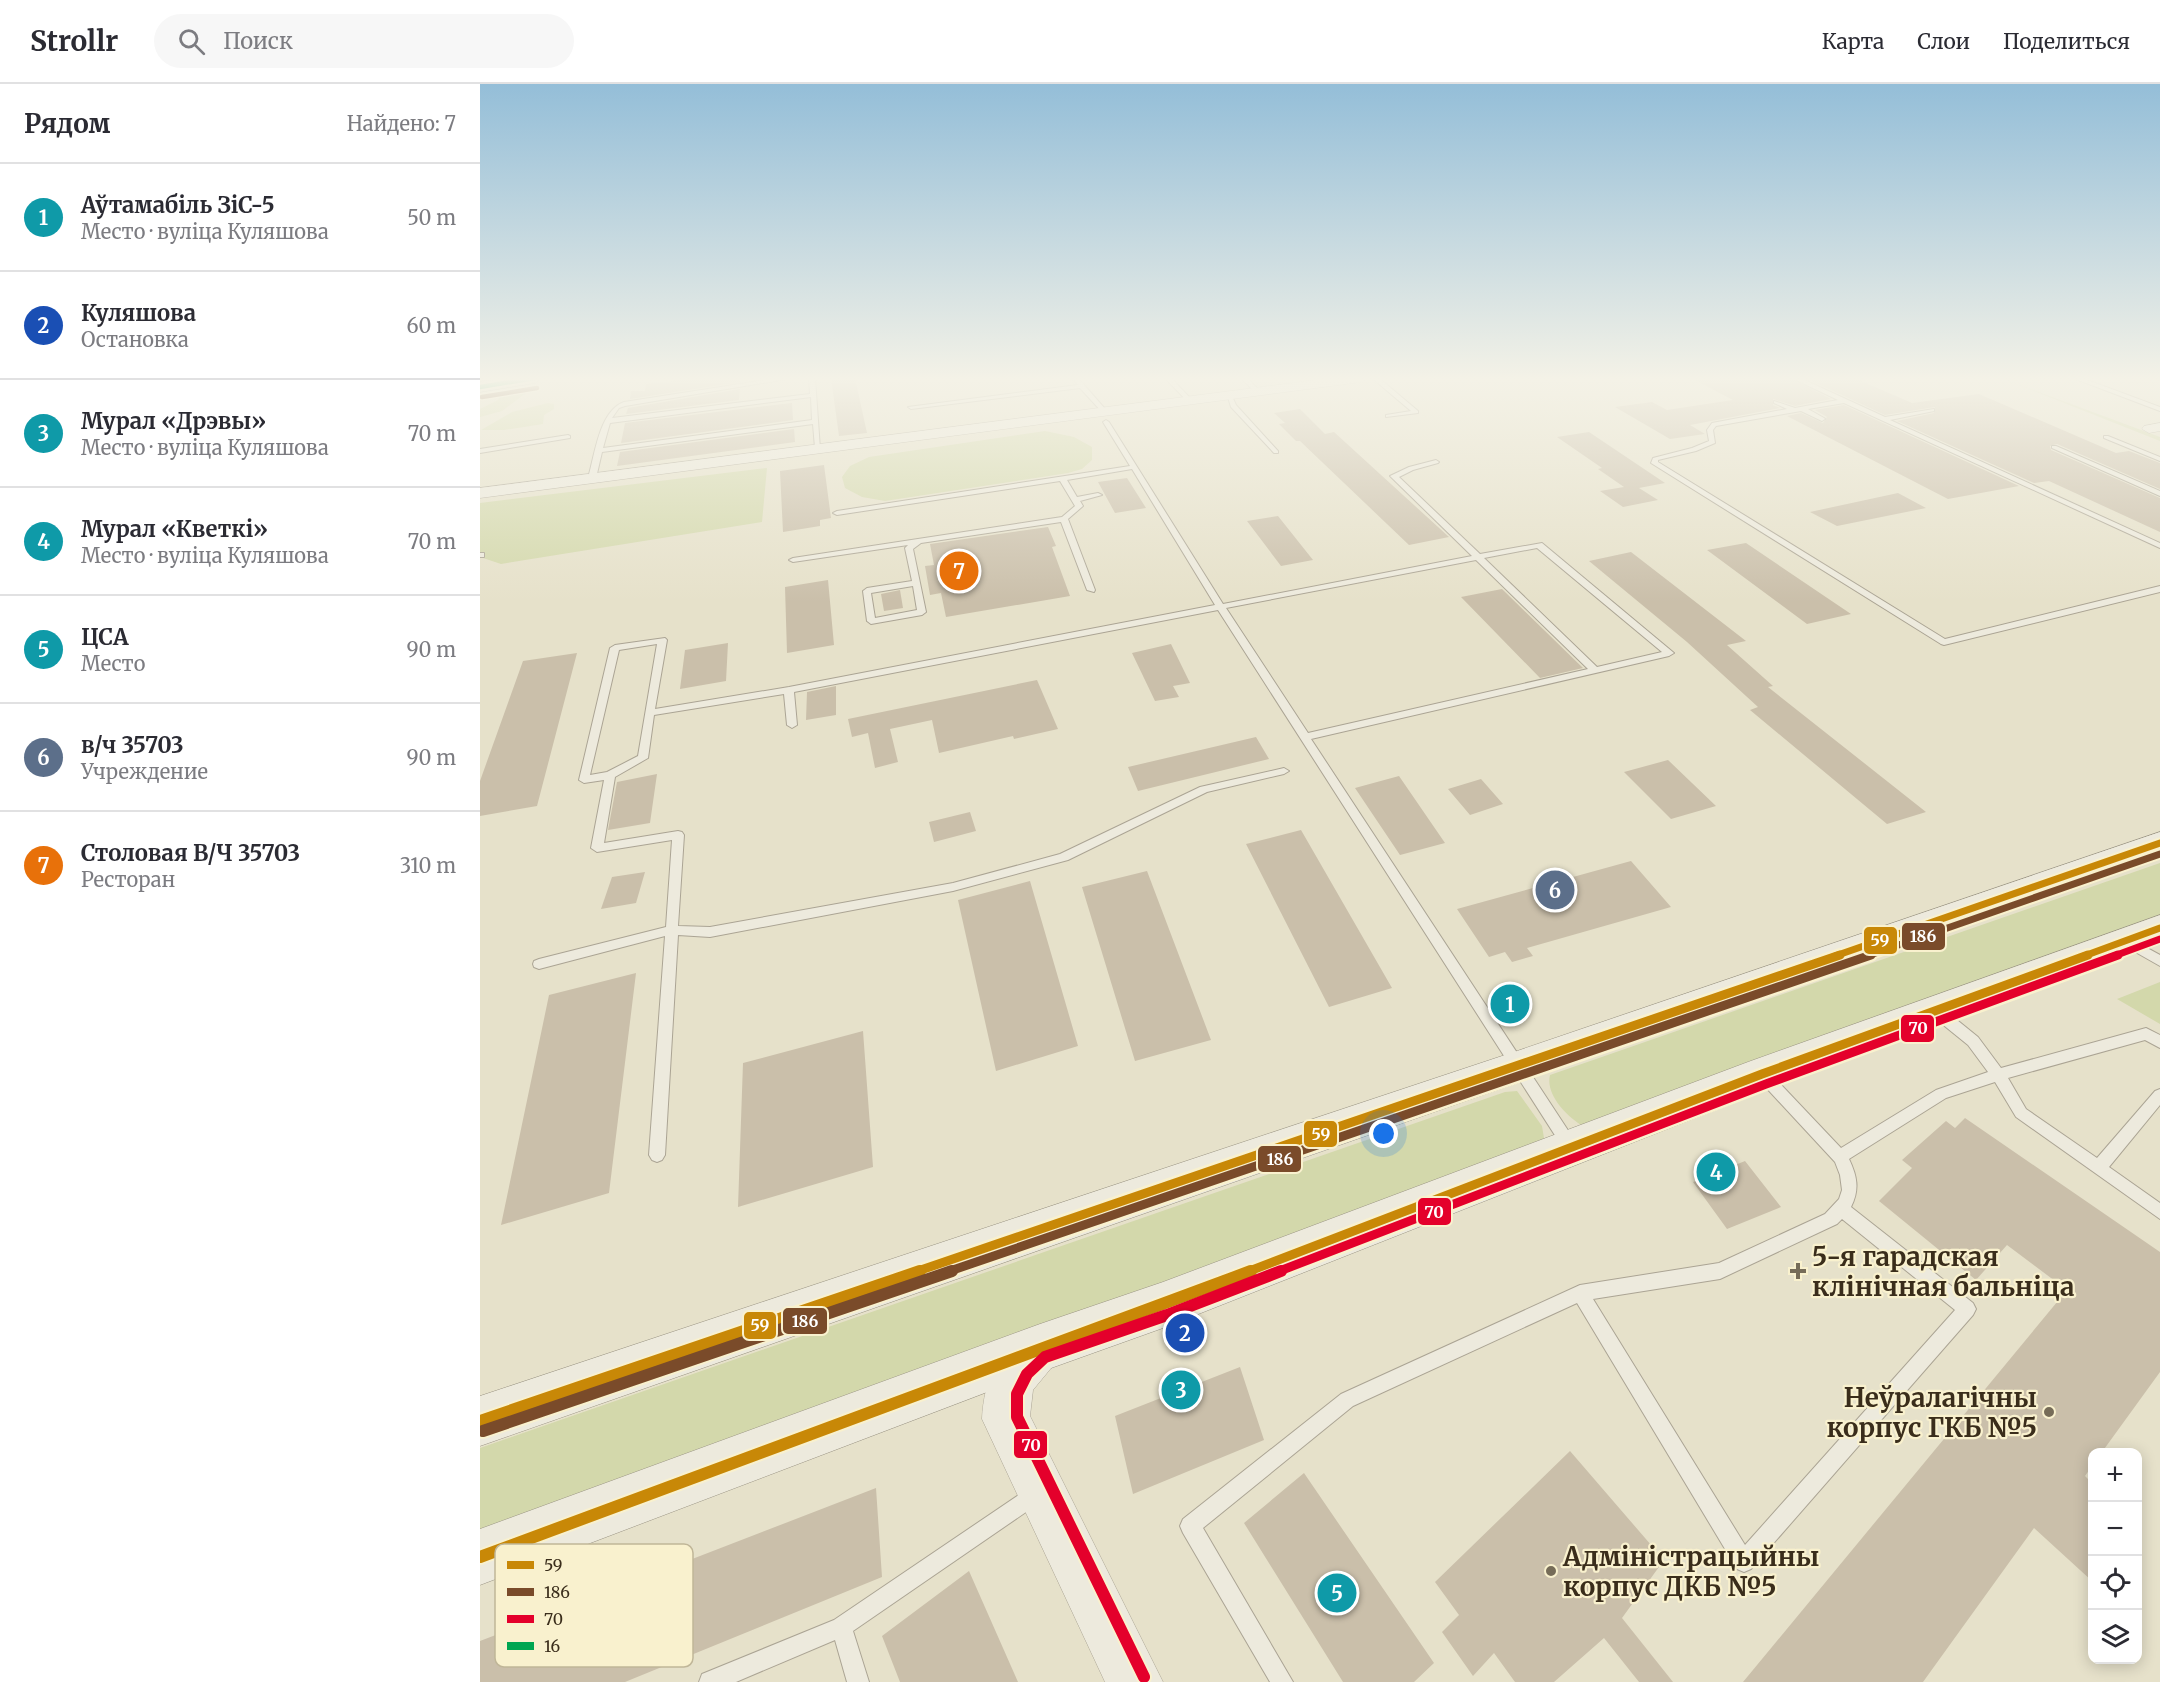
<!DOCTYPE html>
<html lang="ru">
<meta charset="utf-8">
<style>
body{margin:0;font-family:Merriweather,serif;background:#f7f7f7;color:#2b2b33}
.controls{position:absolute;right:18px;bottom:18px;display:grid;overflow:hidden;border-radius:12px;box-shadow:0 3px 15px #0003}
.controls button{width:54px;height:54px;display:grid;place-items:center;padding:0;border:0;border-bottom:2px solid #e1e1e2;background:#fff;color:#2b2b33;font:30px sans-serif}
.you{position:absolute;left:904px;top:1050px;width:21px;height:21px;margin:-15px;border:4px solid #fff;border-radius:50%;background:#1a73e8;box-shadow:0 0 0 9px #1a73e833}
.badge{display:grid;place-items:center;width:39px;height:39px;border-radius:50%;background:#111827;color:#fff;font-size:20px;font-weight:700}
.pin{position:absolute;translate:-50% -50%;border:3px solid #fff;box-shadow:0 2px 6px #0006}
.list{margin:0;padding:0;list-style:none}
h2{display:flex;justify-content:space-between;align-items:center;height:78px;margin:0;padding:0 24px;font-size:26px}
h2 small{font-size:20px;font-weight:400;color:#7c7c81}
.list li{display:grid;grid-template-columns:39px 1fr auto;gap:18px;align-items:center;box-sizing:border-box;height:108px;padding:0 24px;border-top:2px solid #e1e1e2}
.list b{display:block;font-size:22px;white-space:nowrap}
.list p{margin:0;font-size:20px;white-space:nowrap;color:#7c7c81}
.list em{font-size:20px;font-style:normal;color:#7c7c81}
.icon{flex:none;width:33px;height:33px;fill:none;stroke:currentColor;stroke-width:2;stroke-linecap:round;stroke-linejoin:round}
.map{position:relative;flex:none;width:1680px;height:1598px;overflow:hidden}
header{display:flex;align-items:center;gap:36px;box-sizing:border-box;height:84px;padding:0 30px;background:#fff;border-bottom:2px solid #e1e1e2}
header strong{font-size:28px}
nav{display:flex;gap:33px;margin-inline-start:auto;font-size:21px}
.search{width:420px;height:54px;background:#f7f7f7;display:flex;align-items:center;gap:15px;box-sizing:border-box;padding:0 21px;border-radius:33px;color:#7c7c81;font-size:22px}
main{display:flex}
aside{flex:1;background:#fff}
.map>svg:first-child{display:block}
.green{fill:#d3d8ab}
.building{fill:#cabfaa}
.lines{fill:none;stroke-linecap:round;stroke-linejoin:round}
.service-casing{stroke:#aba494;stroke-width:2}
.minor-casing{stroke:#aba494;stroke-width:1}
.tertiary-casing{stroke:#aba494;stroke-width:1}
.secondary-casing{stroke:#9a9484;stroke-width:1}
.primary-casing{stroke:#908a7a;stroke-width:1}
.service{fill:#edeadd;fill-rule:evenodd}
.minor{fill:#edeadd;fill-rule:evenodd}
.tertiary{fill:#edeadd;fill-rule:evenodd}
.secondary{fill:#edeadd;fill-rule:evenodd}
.primary{fill:#e5e1cd;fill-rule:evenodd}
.bus-1-far2-casing{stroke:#f9f1ce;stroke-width:11}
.bus-1-far1-casing{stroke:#f9f1ce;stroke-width:14}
.bus-1-casing{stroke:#f9f1ce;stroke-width:16}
.bus-2-far3-casing{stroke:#f9f1ce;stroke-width:7}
.bus-2-far2-casing{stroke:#f9f1ce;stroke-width:11}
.bus-2-far1-casing{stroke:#f9f1ce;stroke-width:14}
.bus-2-casing{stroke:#f9f1ce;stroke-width:16}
.bus-3-far2-casing{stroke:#f9f1ce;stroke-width:11}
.bus-3-far1-casing{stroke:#f9f1ce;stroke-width:14}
.bus-3-casing{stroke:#f9f1ce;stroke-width:16}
.bus-4-casing{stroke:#f9f1ce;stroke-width:7}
.bus-1-far2{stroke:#c88807;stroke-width:7}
.bus-1-far1{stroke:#c88807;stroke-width:9}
.bus-1{stroke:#c88807;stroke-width:12}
.bus-2-far3{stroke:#7a4b2a;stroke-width:4.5}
.bus-2-far2{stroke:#7a4b2a;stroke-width:7}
.bus-2-far1{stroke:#7a4b2a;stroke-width:9}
.bus-2{stroke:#7a4b2a;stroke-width:12}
.bus-3-far2{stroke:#e4002b;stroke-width:7}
.bus-3-far1{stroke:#e4002b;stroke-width:9}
.bus-3{stroke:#e4002b;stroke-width:12}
.bus-4{stroke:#00a651;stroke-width:4.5}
.poi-dot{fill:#766c58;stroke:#f9f1ce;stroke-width:2}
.labels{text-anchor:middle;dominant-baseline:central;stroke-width:4.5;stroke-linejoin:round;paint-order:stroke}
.near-poi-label{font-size:26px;font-weight:bold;fill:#3a2d1b;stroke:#f9f1ce;text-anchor:start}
.key{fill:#f9f1ce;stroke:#c0b698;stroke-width:1.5}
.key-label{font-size:16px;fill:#3a2d1b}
.line-badge{stroke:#f9f1ce;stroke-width:2}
.badge-label{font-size:16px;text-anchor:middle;font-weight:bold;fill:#fff}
</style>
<header>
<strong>Strollr</strong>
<div class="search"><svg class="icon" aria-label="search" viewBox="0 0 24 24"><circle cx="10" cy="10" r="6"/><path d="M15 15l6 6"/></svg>Поиск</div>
<nav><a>Карта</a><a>Слои</a><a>Поделиться</a></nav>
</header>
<main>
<aside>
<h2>Рядом<small>Найдено: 7</small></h2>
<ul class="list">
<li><span class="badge" style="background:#0f9aa8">1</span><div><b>Аўтамабіль ЗіС-5</b><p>Место · вуліца Куляшова</p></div><em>50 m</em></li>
<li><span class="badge" style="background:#1a4fb4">2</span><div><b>Куляшова</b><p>Остановка</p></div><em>60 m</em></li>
<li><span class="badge" style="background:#0f9aa8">3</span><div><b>Мурал «Дрэвы»</b><p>Место · вуліца Куляшова</p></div><em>70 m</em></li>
<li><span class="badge" style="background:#0f9aa8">4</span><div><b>Мурал «Кветкі»</b><p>Место · вуліца Куляшова</p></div><em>70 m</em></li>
<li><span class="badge" style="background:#0f9aa8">5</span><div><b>ЦСА</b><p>Место</p></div><em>90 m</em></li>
<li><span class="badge" style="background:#5c6f8a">6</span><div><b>в/ч 35703</b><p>Учреждение</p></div><em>90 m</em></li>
<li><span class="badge" style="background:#e8710a">7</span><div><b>Столовая В/Ч 35703</b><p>Ресторан</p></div><em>310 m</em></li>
</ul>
</aside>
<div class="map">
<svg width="1680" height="1598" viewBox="0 0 1680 1598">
<rect width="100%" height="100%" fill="#e6e1ca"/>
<!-- green -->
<path class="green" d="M1521,294L1680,353V357Z
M22,309H46L22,327L0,333V325L18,316Z
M68,319L74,320V325L64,331L63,340L24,346H1L32,328Z
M565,347L594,353L612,363V376L602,385L588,389L405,417L382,413L365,404L362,393L370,382L389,373Z
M287,384L282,438L21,480L0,473V419Z
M1680,779V832L1103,1042C1087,1033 1065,1010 1070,991Z
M1680,898V940L1637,915Z
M1037,1007L1062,1042L1064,1054L1057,1063L0,1451V1364L1025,1008Z"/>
<!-- building -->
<path class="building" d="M219,294H260V298L150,315L151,307H165L166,300Z
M351,294H375L387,349L359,352Z
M1211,294H1310L1351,315L1315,322L1293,315V321L1300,324L1210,341L1225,350L1190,355L1135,323L1172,318L1187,326L1253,316Z
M1325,294H1374L1432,319L1499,310L1636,369L1649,367L1680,379V405L1577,360L1570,362L1571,366L1680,414V448L1569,397L1554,399L1417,337L1454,329L1455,323L1405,331Z
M260,305L259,316L146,330L148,324Z
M312,319L313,336L141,359L145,339Z
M1364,321L1539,402L1468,415L1307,332L1321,329L1343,339L1347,333L1335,326Z
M820,325L845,350L854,348L969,453L929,461L820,357H816L799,340L805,339L794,329Z
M314,345L315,358L137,382L140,368Z
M1109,348L1185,399L1159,404L1178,416L1143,423L1120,407L1144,403L1118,385L1122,384L1077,353Z
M344,381L351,434L340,436V442L303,448L300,387Z
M647,394L666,424L635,429L618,398Z
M1418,409L1446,424L1357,442L1330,428Z
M798,432L833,476L801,482L767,437Z
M568,443L576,462L572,463L590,512L466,533L461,509L450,511L445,482L454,481L450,460Z
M1266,459L1371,530L1327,540L1227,466Z
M1151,468L1266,557L1247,561L1293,602L1288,603L1446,728L1407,740L1270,626L1278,623L1207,558L1109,477Z
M348,496L354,561L307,569L305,503Z
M1022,505L1103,584L1060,594L981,513Z
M420,506L423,524L404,527L401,510Z
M248,559L246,597L200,605L205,566Z
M691,560L710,599L693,602L699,613L675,617L652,569Z
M97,569L57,722L0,732V697L43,577Z
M557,596L578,645L534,655L533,652L459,669L452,636L410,645L418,678L395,684L388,649L372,653L368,635Z
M356,602V631L326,636L327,608Z
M776,653L789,675L658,707L648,683Z
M1188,676L1236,722L1191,735L1144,688Z
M177,690L170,739L128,746L137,698Z
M919,692L965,759L920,771L875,704Z
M1001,695L1023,720L990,731L968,705Z
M490,728L496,747L454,758L449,738Z
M821,746L912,904L849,923L766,760Z
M1151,777L1191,823L1047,864L1053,872L1032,878L1025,868L1009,873L977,825Z
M667,787L731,956L655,977L602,803Z
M165,788L156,819L121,825L132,793Z
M550,797L598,962L516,987L478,816Z
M156,889L129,1109L21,1141L69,911Z
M383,947L393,1083L258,1123L263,979Z
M1485,1034L1680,1168V1288L1622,1368H1612V1382L1605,1392L1612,1399V1497L1554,1444L1443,1598H1263L1587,1206L1527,1161L1496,1196L1399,1117L1432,1084L1422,1076L1466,1037L1475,1044Z
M1265,1077L1301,1123L1247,1145L1213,1098Z
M760,1283L784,1356L653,1410L635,1332Z
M1090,1367L1184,1476L1142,1534L1193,1598H1159L1124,1554L1074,1598H1035L1014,1569L993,1592L962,1548L979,1531L955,1498Z
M824,1389L954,1579L934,1598H863L764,1439Z
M396,1404L402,1493L145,1598H0V1557Z
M489,1487L538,1598H420L402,1552Z"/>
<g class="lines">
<!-- service casing -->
<g class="service-casing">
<path id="service" d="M298,294H313L145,322L139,324L132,334L330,310L329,294H335L340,365L335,364L333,340L122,368L116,394L112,396L108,394C115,371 119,327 144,318ZM331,313L332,336L123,364L130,339Z
M592,294H598L626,326V328H622L600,304L431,325L428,323L598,301Z
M685,294H691L711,315V317H707Z
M761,294H767L779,306V308H775Z
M892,294H899L938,327V329L906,333V331L931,327Z
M1312,294H1320L1405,333L1454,325V327L1410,336L1680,459V464L1364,319L1328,325L1344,334L1345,335L1342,337L1321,327L1236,342L1233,346L1235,359L1216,367L1178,376V378L1465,555L1680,502V508L1464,561L1461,560L1171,379L1173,374L1212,364L1229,357L1227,346L1232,339L1307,325L1294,319V317L1315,324L1358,316Z
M1593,294H1602L1680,323V327Z
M747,310H751L756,321L798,367V369H794L751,323Z
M626,336L629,338L743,520L992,472L910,392L929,383L956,376L959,378L958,379L933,386L919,393L1000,470L1062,459L1194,569L1189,572L831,655L1095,1057L1098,1062L1095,1067L1090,1069L1085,1067L738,526L314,608L317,641L312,644L307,641L304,610L174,631L168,674L135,693L124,759L198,747L202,748L204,751L198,842L230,843L473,799L580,770L720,703L804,684L809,687L804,690L727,708L588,776L473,807L230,853L198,851L185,1071L182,1076L177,1078L172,1076L169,1071L185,852L59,885L54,883L53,880L54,877L59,875L186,843L192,756L117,768L111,764L124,696L104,699L99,696L130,564L135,561L185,554L187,556L175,625L309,603L735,521L652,385L587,396L597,413L618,409L622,411L600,417L603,422L588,435L615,506L614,508L607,506L581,438L441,459L433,465L446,528L442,531L391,540L387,537L383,507L387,504L432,497L425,464L428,461L313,478L309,476L313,474L582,433L595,422L580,397L357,431L353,429L357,427L650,382L623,338ZM1057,464L1182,568L1117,583L1004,474ZM996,476L1108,585L828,649L746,524ZM433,502L437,526L395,534L391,509ZM177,560L158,672L127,688L110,691L139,566Z
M88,351L90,352V354L0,369V365Z
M1624,352H1628L1680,373V377L1624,354Z
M1572,362H1576L1680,407V412L1572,364Z
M0,469H4V473H0Z
M1647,853L1680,871V882L1643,861L1641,858L1643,855Z
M1456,922L1461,923L1498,953L1521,984L1666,944L1680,951V964L1665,956L1528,994L1546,1025L1617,1074L1675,1007L1680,1005V1021L1629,1083L1680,1119V1135L1536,1033L1515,998L1466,1014L1369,1075C1377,1092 1380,1105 1371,1123L1493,1219L1496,1225L1493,1231L1271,1485L1264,1488L1257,1485L1097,1219L873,1322L723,1444L813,1598H790L703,1449L700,1442L703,1435L861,1310L1100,1201L1239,1179L1345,1130L1359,1115L1362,1106L1360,1091L1355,1078L1279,996L1277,992L1279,988L1284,986L1289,988L1361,1064L1456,1006L1508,988L1488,961L1451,931L1449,927L1451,923ZM1362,1135L1475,1226L1265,1461L1113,1215L1240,1195L1357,1140Z
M555,1400L562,1403L565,1410L562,1417L373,1547L389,1598H367L355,1556L256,1598H219L222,1590L354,1536Z"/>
</g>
<!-- minor casing -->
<g class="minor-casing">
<path id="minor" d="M852,294H887L881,298L0,414V404Z
M1680,339V347L1669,349L1662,345L1664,342Z"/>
</g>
<!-- tertiary casing -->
<g class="tertiary-casing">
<path id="tertiary" d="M556,1244L572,1251L579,1267L572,1283L553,1306L550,1332L683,1598H625L502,1335C504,1296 518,1260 556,1244Z"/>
</g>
<!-- secondary casing -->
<g class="secondary-casing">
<path id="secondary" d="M1680,748V770L1051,994L0,1362V1312L1037,967Z
M1680,831V857L1296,1002L683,1244L560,1288L0,1501V1445L560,1240L683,1198L1268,978Z"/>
</g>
<!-- primary casing -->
<g class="primary-casing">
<path id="primary" d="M25,294H63L55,299L0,308V298Z"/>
</g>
<!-- service -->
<use href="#service" class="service"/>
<!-- minor -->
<use href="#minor" class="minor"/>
<!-- tertiary -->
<use href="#tertiary" class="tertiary"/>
<!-- secondary -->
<use href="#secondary" class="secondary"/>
<!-- primary -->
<use href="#primary" class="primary"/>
<!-- bus-1-far2 casing -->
<g class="bus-1-far2-casing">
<path id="bus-1-far2" d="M1355,872L1680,759
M1604,872L1680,844"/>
</g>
<!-- bus-1-far1 casing -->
<g class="bus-1-far1-casing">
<path id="bus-1-far1" d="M435,1188L1360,871
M767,1188L1282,990L1608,871"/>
</g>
<!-- bus-1 casing -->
<g class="bus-1-casing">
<path id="bus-1" d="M0,1337L440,1187
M0,1473L771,1187"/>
</g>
<!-- bus-2-far3 casing -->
<g class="bus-2-far3-casing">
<path id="bus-2-far3" d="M2,313L57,304"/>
</g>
<!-- bus-2-far2 casing -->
<g class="bus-2-far2-casing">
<path id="bus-2-far2" d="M1387,872L1680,770"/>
</g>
<!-- bus-2-far1 casing -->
<g class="bus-2-far1-casing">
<path id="bus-2-far1" d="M467,1188L1391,871"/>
</g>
<!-- bus-2 casing -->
<g class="bus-2-casing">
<path id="bus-2" d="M3,1347L472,1187"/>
</g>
<!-- bus-3-far2 casing -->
<g class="bus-3-far2-casing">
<path id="bus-3-far2" d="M1634,872L1680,855"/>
</g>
<!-- bus-3-far1 casing -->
<g class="bus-3-far1-casing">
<path id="bus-3-far1" d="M797,1188L1286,1000L1638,871"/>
</g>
<!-- bus-3 casing -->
<g class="bus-3-casing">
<path id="bus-3" d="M664,1593L537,1333V1310L547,1290L565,1273L687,1231L801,1187"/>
</g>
<!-- bus-4 casing -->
<g class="bus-4-casing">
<path id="bus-4" d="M0,303L55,294"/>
</g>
<!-- bus-1-far2 -->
<use href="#bus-1-far2" class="bus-1-far2"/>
<!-- bus-1-far1 -->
<use href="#bus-1-far1" class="bus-1-far1"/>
<!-- bus-1 -->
<use href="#bus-1" class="bus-1"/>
<!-- bus-2-far3 -->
<use href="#bus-2-far3" class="bus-2-far3"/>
<!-- bus-2-far2 -->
<use href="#bus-2-far2" class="bus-2-far2"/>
<!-- bus-2-far1 -->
<use href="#bus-2-far1" class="bus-2-far1"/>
<!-- bus-2 -->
<use href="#bus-2" class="bus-2"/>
<!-- bus-3-far2 -->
<use href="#bus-3-far2" class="bus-3-far2"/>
<!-- bus-3-far1 -->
<use href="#bus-3-far1" class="bus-3-far1"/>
<!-- bus-3 -->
<use href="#bus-3" class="bus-3"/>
<!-- bus-4 -->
<use href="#bus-4" class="bus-4"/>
</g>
<!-- sky -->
<linearGradient id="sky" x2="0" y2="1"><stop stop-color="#94bed8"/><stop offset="0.57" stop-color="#f4f2e7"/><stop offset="1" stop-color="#f4f2e7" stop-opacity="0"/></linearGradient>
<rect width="1680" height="518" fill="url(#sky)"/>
<!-- markers -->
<g class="poi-dot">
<path d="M1315 1178h6v6h6v6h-6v6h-6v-6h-6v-6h6z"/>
<circle cx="1569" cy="1328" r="6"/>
<circle cx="1071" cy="1487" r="6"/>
</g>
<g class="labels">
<!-- near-poi labels -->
<g class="near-poi-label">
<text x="1332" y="1172">5-я гарадская<tspan x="1332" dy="30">клінічная бальніца</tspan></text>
<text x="1557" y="1313" text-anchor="end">Неўралагічны<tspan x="1557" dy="30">корпус ГКБ №5</tspan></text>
<text x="1083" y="1472">Адміністрацыйны<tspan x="1083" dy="30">корпус ДКБ №5</tspan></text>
</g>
</g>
<!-- legend -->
<rect x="15" y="1460" width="198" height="123" rx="9" class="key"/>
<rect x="27" y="1477" width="27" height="8" fill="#c88807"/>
<rect x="27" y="1504" width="27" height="8" fill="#7a4b2a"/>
<rect x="27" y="1531" width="27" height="8" fill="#e4002b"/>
<rect x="27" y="1558" width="27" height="8" fill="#00a651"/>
<g class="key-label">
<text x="64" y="1487">59</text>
<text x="64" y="1514">186</text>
<text x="64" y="1541">70</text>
<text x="64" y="1568">16</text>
</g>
<g class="line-badge">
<rect x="1421" y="838" width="45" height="29" rx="6" fill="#7a4b2a"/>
<rect x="1383" y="842" width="35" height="29" rx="6" fill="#c88807"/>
<rect x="1420" y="930" width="35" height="29" rx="6" fill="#e4002b"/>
<rect x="823" y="1036" width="35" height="28" rx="6" fill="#c88807"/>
<rect x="777" y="1061" width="45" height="28" rx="6" fill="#7a4b2a"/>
<rect x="937" y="1113" width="35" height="29" rx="6" fill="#e4002b"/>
<rect x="302" y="1223" width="46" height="28" rx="6" fill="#7a4b2a"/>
<rect x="263" y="1227" width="34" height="29" rx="6" fill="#c88807"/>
<rect x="533" y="1346" width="35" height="29" rx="6" fill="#e4002b"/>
</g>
<g class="badge-label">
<text x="1443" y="858">186</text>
<text x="1400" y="862">59</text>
<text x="1438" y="950">70</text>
<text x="841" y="1056">59</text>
<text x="800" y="1081">186</text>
<text x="954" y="1134">70</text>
<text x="325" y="1243">186</text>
<text x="280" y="1247">59</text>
<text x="551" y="1367">70</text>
</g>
</svg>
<div class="controls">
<button>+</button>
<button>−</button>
<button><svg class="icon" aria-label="locate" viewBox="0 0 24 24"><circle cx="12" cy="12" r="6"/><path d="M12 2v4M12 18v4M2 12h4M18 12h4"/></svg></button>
<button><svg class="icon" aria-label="layers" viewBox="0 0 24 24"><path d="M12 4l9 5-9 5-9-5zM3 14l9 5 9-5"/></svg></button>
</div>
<div class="you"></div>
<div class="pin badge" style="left:1030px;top:920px;background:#0f9aa8">1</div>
<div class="pin badge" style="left:705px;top:1249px;background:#1a4fb4">2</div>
<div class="pin badge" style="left:701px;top:1306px;background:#0f9aa8">3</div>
<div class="pin badge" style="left:1236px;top:1088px;background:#0f9aa8">4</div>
<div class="pin badge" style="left:857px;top:1509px;background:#0f9aa8">5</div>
<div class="pin badge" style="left:1075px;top:806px;background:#5c6f8a">6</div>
<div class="pin badge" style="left:479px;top:487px;background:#e8710a">7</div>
</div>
</main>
